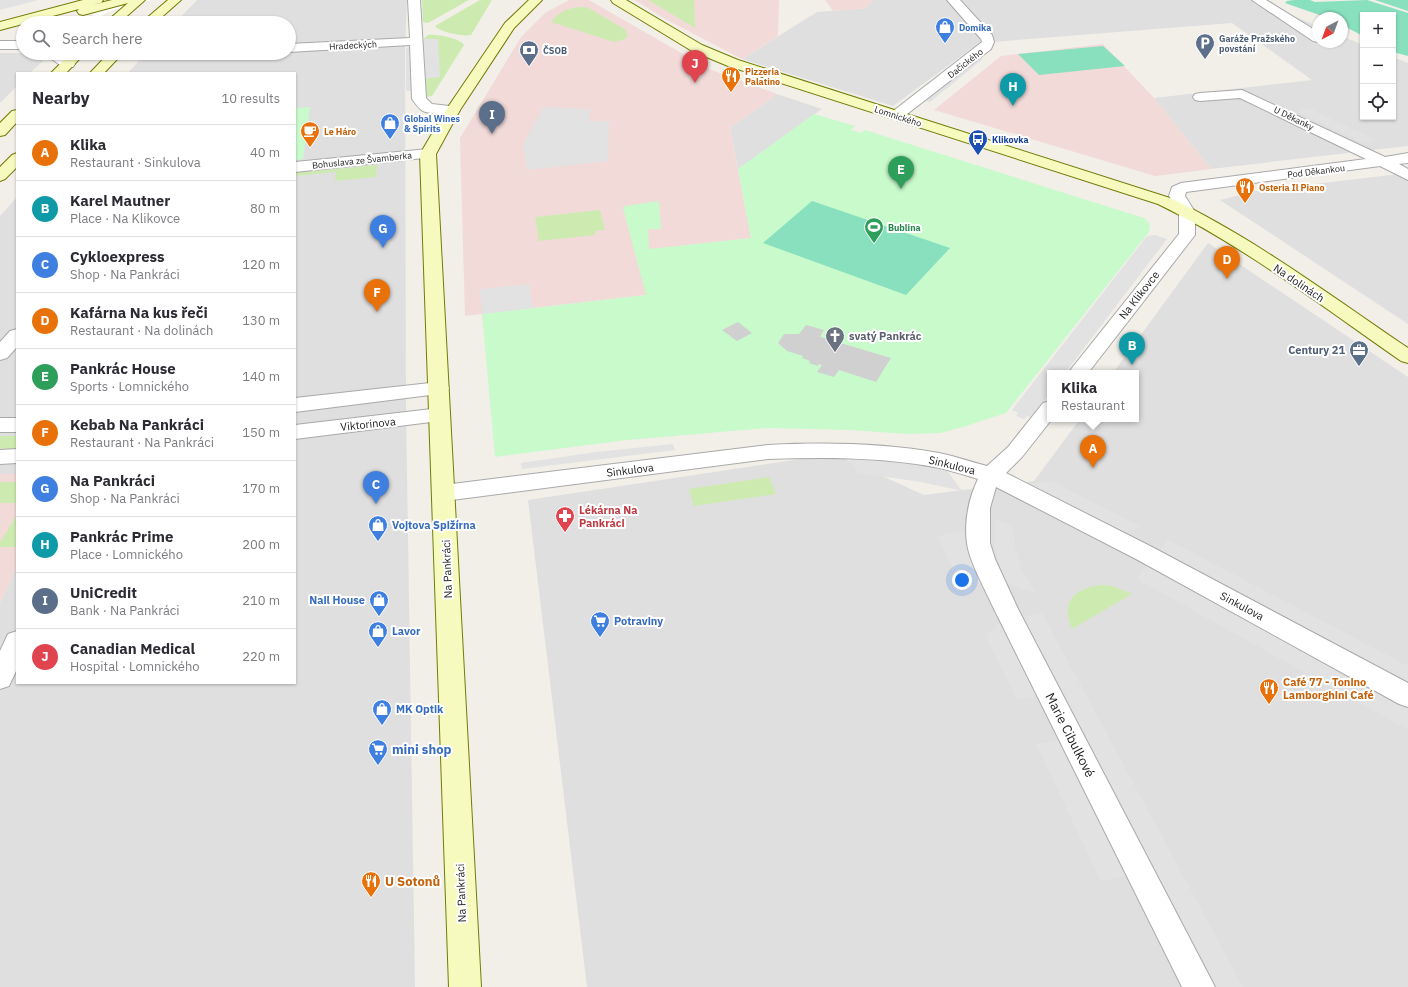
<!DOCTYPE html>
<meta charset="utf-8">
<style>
body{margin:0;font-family:"IBM Plex Sans",sans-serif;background:#f7f7f7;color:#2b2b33}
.controls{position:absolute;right:12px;top:12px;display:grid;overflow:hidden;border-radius:0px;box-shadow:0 1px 3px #0004}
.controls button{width:36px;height:36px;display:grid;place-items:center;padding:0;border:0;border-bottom:1px solid #e1e1e2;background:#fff;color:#2b2b33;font:20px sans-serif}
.compass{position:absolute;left:1312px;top:12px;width:36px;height:36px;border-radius:50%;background:#fff;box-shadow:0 1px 3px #0004;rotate:221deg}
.you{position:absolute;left:962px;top:580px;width:14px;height:14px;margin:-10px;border:3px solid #fff;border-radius:50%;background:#1a73e8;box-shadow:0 0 0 6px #1a73e833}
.badge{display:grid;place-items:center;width:26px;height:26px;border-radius:50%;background:#db2777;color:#fff;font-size:13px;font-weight:700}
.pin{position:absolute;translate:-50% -33px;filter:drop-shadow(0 1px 2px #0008)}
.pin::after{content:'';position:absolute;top:21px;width:14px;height:12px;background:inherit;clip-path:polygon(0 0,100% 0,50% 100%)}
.popup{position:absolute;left:1047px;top:370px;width:92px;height:52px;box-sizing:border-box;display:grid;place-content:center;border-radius:0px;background:#fff;filter:drop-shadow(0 1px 3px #0005);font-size:13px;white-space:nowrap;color:#7c7c81}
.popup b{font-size:15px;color:#2b2b33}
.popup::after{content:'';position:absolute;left:50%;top:100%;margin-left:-8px;border:8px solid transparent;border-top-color:#fff}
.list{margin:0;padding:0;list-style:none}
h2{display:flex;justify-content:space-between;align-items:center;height:52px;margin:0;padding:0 16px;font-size:17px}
h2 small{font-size:13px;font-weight:400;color:#7c7c81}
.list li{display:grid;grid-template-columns:26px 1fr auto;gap:12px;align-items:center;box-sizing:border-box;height:56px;padding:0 16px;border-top:1px solid #e1e1e2}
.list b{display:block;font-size:15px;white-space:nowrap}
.list p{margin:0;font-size:13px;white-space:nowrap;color:#7c7c81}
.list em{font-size:13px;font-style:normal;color:#7c7c81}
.icon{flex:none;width:22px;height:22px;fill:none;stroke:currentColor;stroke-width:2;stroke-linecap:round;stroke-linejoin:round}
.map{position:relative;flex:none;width:1408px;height:987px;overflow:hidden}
.search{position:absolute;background:#fff;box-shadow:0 1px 3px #0004;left:16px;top:16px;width:280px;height:44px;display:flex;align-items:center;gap:10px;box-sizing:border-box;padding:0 14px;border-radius:22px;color:#7c7c81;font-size:15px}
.panel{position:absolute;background:#fff;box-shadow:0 1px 3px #0004;left:16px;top:72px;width:280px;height:612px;border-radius:0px}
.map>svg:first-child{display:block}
.residential{fill:#e0dfdf}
.commercial{fill:#f2dad9}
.religious{fill:#d0d0d0}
.grass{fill:#cdebb0}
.park{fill:#c8facc;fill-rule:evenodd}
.pitch{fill:#88e0be}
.parking{fill:#e2e2e2}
.pier{fill:#fff}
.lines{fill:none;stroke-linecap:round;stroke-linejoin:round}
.street-casing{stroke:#a9a9a9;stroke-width:2}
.secondary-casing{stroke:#707d05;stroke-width:2}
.street{fill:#fff;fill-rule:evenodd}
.secondary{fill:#f7fabf;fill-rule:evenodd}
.labels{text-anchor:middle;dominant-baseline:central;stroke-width:4;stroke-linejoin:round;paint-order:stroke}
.far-shop-label{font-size:9px;font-weight:bold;fill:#366cbe;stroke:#fff;text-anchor:start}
.far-service-label{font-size:9px;font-weight:bold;fill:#4e5e75;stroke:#fff;text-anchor:start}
.far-street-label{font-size:9px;fill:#222;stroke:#fff}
.far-food-label{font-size:9px;font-weight:bold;fill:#c56008;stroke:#fff;text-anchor:start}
.far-transit-label{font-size:9px;font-weight:bold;fill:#164399;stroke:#fff;text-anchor:start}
.far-leisure-label{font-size:9px;font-weight:bold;fill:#27864d;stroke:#fff;text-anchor:start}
.street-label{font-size:11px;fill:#222;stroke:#fff}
.worship-label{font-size:11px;font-weight:bold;fill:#5b616d;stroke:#fff;text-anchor:start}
.service-label{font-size:11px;font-weight:bold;fill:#4e5e75;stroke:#fff;text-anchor:end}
.health-label{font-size:11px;font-weight:bold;fill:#be3a42;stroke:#fff;text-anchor:start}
.shop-label{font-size:11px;font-weight:bold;fill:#366cbe;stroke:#fff;text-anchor:start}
.food-label{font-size:11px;font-weight:bold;fill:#c56008;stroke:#fff;text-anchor:start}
.near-street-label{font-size:13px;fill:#222;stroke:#fff}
.near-shop-label{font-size:13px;font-weight:bold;fill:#366cbe;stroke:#fff;text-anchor:start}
.near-food-label{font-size:13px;font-weight:bold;fill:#c56008;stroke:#fff;text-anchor:start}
</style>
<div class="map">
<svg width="1408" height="987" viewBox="0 0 1408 987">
<rect width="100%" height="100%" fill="#f2efe9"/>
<!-- residential -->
<path class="residential" d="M197,0H407L405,47L406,407L415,987H0V603L17,566V683H295V73H128L146,53H289V23H175Z
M873,0H1252L1318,26V42H1342V36L1363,45V117H1393V57L1408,63V146L1211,169L1154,98L1312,80L1232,23L979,43L893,106L742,59L817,12L867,8L866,6Z
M0,53H31L43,61L30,73H17V86L0,103Z
M777,94L822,109L738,169L730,128Z
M1408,173V324L1220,200L1256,191Z
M17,197V474H0V216Z
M1208,243L1408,377V987H587L528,500L834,454L924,495L1034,481L1080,419H1136V373H1113Z"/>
<!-- commercial -->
<path class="commercial" d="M569,0H589L709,69L777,94L730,128L751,238L664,248L646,295L465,316L460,138L521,37L545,13Z
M635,0H779L778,36L742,59L665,19Z
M825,0H873L866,6L868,8L833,11Z
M1103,44L1154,98L1211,169L1155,176L934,110L1001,56Z
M0,474H17V566L0,603Z"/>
<!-- religious -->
<path class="religious" d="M713,291L901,347L889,391L775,367L691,315Z"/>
<!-- grass -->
<path class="grass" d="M422,0H469L428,23L423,22Z
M480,0H492L471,35C465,37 439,32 435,26Z
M648,0H694L695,28Z
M581,7L589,8L626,30L627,37L625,39L614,42L551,22C559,11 568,8 581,7Z
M428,35C436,34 460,38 464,45L432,96L428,97L426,96L424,79L427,77L437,39H423Z
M377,165L376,177L335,181L336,172L295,176V173Z
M600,210L605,230L595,231V235L539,241L535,217Z
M0,436H17V448L0,449Z
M769,477L776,494L694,506L689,489Z
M0,482H17V503H0Z
M17,515V547H0V542Z
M1103,585L1113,586L1132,594L1072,629C1059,601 1076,587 1103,585Z"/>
<!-- park -->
<path class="park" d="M310,107L303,159L295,160V108Z
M814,114L855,126L851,130L861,133L865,130L1144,218L1150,224L1149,232L1006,413L966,426L941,433L907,434L851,430L767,428L627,440L495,457L482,314L646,295L623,208L625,206L659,201L661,229H648L649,249L751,238L738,169ZM738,322L752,333L737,341L722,330ZM806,325L824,330L820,337L891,358L876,382L839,370L834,377L817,372L822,365L819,364L818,366L809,363L810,361L802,358L803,356L787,351L778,343L784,334H799Z"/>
<!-- pitch -->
<path class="pitch" d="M1294,0H1310L1315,2L1367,0L1408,13V56L1393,52V15H1363V36L1342,25V18H1328L1285,3L1287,1Z
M1375,0H1408V11Z
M1103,46L1125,66L1039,75L1018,54Z
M812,201L950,248L906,295L763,243Z"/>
<!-- parking -->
<path class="parking" d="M0,0H38L0,10Z
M423,39H438L440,77L424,79Z
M411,47L412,91H406V48Z
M977,57L983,59L930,102L924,100Z
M543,107L591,109L588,121H609L608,161L527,170L523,145Z
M1309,108L1376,140L1365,144L1298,112Z
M1155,235L1167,239L1065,373H1050V393L1031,418L1027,416L1024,419L1016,416L1018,413L1012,410L1147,236Z
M529,284L533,308L482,314L480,289Z
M673,444L675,450L522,469L521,463L596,452Z
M847,456L943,465L962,491L921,482L858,473Z
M1052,481L1141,527L1119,534L1028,485Z
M995,518L1013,527L1015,547L1019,561L1023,572L1036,593L1005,583L994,545Z
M963,530L965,547L982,581L965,595L938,537L944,534Z
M1168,540L1408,666V688L1157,554Z
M1147,565L1408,706V730L1137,579Z
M1042,613L1243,987H1214L1021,617Z
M1002,620L1039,696L1017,700L986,636Z
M1062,739L1129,875L1101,881L1036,744Z"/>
<!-- pier -->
<path class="pier" d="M113,0H152L107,12L100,17H92L94,13Z"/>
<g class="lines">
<!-- street casing -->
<g class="street-casing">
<path id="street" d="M408,0H420L426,98L432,104L458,107L460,110L458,113C451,115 429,114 423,111C419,109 415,103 412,99L410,45L289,52V44L410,38Z
M947,0H960L992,35L994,42L991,49L902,118L897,119L892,118L890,115L892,112L982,42L981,39Z
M1252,0H1266L1318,32V42L1313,41Z
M0,41H23V49H0Z
M43,53H59L75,64L73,67H63Z
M1242,90L1385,157L1408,153V163L1399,164L1408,169V180L1380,166L1186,192L1185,196L1195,212V235L1088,373H1068L1179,234V212L1169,196L1172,187L1181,183L1366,159L1240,98L1200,101L1195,100L1193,97L1195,94L1200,93Z
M428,149L433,151L436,154L433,157L295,172V162Z
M17,329V347L7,358L0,360V342L10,331Z
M439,382L446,383L449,388L446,393L295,412V398Z
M1050,401V419H1052L1022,457L1006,473L1152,547L1408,683V707L1399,704L1136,559L996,487L990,508V543L995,559L1018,609L1215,987H1182L994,609C986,591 969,561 967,543C964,521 969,498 978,479C965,475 953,471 940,468C883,457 825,457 768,459L444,501L436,499L433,493L436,487L444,485L768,445C825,442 883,443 939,453C955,456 971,462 987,466L1008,447L1043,403Z
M440,408L447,410L450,415L447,420L295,439V425Z
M0,418H17V432H0Z
M17,449V463L0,464V450Z
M17,631V669L9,686L0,689V651L8,634Z"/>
</g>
<!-- secondary casing -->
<g class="secondary-casing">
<path id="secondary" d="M83,0H103L101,3L92,5L112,0H145L119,23H105L128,3L83,15L79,14L77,11L79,9L0,30V22Z
M168,0H181L155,23H141Z
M529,0H542L514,28L460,110L436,154L481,987H449L420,154L446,110L505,23Z
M611,0H626L702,45L738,60L1170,198C1254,238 1331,296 1408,348V363L1401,361C1323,307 1244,246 1158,204L728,66L692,51L613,3Z
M71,53H85L66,73H51Z
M109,53H123L104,73H90Z
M17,110V122L5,135L0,136V123L12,111Z
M17,153V167L5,179L0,181V167L12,155Z"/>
</g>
<!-- street -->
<use href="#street" class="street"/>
<!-- secondary -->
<use href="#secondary" class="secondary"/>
</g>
<!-- icons -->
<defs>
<g id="shop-pin" transform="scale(1)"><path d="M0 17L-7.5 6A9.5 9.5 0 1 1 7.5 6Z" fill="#3f7fe0" stroke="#fff"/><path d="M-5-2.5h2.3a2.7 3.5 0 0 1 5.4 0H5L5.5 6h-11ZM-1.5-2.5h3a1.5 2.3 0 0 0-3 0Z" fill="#fff"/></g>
<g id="parking-pin" transform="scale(1)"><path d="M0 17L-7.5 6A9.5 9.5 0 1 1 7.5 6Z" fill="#5c6f8a" stroke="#fff"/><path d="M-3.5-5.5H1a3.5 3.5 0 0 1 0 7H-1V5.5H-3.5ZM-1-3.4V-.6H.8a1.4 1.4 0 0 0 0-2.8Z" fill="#fff"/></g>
<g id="bank-pin" transform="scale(1)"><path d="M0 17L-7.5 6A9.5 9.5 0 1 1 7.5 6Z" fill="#5c6f8a" stroke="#fff"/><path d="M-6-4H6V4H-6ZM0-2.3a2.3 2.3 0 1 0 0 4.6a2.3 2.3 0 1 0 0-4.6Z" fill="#fff"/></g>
<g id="restaurant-pin" transform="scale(1)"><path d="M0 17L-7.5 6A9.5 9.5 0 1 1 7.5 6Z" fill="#e8710a" stroke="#fff"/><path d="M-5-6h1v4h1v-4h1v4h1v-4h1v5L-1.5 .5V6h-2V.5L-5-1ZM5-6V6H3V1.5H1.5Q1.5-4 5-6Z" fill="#fff"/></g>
<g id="cafe-pin" transform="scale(1)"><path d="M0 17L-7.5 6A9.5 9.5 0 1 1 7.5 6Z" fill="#e8710a" stroke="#fff"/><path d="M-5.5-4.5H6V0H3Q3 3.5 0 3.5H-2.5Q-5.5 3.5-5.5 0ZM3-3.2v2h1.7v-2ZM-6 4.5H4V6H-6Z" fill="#fff"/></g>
<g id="bus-pin" transform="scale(1)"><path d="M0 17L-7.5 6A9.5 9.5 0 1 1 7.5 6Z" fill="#1a4fb4" stroke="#fff"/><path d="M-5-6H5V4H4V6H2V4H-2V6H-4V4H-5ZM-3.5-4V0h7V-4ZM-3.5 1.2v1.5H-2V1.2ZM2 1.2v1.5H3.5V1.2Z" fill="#fff"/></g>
<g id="stadium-pin" transform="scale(1)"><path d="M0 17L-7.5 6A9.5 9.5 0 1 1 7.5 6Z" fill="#2e9e5b" stroke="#fff"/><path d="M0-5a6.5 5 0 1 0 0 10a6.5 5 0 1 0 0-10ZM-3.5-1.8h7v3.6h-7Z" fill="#fff"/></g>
<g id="church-pin" transform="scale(1)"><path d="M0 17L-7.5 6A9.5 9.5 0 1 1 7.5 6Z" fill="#6b7280" stroke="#fff"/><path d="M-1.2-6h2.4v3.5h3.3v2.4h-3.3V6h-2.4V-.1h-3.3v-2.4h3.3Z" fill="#fff"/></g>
<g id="office-pin" transform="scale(1)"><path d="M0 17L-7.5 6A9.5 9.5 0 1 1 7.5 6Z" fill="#5c6f8a" stroke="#fff"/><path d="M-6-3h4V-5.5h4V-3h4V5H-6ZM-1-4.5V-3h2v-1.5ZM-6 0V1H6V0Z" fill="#fff"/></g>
<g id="pharmacy-pin" transform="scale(1)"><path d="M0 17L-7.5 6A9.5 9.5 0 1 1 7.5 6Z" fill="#e0444e" stroke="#fff"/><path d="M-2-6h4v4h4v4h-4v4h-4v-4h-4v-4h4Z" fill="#fff"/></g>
<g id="supermarket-pin" transform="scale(1)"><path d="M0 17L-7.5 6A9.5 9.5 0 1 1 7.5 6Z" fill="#3f7fe0" stroke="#fff"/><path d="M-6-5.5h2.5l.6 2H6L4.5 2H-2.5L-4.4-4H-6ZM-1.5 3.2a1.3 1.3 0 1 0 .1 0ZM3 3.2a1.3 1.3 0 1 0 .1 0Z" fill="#fff"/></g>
</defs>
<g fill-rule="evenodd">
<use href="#shop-pin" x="945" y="27"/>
<use href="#parking-pin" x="1205" y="43"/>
<use href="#bank-pin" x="529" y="50"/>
<use href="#restaurant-pin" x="731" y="76"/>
<use href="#shop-pin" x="390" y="123"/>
<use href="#cafe-pin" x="310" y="131"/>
<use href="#bus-pin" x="978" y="139"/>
<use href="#restaurant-pin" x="1245" y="187"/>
<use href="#stadium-pin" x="874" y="227"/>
<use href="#church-pin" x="835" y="336"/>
<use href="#office-pin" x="1359" y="350"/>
<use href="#pharmacy-pin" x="565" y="516"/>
<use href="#shop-pin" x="378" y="525"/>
<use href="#shop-pin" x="379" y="600"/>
<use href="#supermarket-pin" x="600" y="621"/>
<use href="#shop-pin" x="378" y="631"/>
<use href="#restaurant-pin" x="1269" y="688"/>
<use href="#shop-pin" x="382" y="709"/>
<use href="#supermarket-pin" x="378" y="749"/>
<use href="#restaurant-pin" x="371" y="881"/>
</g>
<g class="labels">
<!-- far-shop labels -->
<g class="far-shop-label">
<text x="959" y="27">Domika</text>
<text x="404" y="118">Global Wines<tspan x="404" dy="10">&amp; Spirits</tspan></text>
</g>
<!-- far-service labels -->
<g class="far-service-label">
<text x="1219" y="38">Garáže Pražského<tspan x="1219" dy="10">povstání</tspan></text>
<text x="543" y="50">ČSOB</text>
</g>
<!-- far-street labels -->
<g class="far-street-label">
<text transform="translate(353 45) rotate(-3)">Hradeckých</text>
<text transform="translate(965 63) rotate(-38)">Dačického</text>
<text transform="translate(898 116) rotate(18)">Lomnického</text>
<text transform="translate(1294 118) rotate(26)">U Děkanky</text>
<text transform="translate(362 160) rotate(-6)">Bohuslava ze Švamberka</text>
<text transform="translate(1316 171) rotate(-7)">Pod Děkankou</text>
</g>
<!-- far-food labels -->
<g class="far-food-label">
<text x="745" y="71">Pizzeria<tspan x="745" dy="10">Palatino</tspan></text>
<text x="324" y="131">Le Háro</text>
<text x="1259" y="187">Osteria Il Piano</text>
</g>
<!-- far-transit labels -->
<g class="far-transit-label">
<text x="992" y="139">Klikovka</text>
</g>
<!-- far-leisure labels -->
<g class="far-leisure-label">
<text x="888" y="227">Bublina</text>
</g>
<!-- street labels -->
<g class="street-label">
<text transform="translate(1299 283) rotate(34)">Na dolinách</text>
<text transform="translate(1139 295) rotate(-52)">Na Klikovce</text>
<text transform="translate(368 424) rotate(-6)">Viktorinova</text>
<text transform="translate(952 465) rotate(14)">Sinkulova</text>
<text transform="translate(630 470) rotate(-7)">Sinkulova</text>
<text transform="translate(447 569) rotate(-92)">Na Pankráci</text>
<text transform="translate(1242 606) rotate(28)">Sinkulova</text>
<text transform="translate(461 893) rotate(-92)">Na Pankráci</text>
</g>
<!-- worship labels -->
<g class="worship-label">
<text x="849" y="336">svatý Pankrác</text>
</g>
<!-- service labels -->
<g class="service-label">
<text x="1345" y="350">Century 21</text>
</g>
<!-- health labels -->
<g class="health-label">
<text x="579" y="510">Lékárna Na<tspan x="579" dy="13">Pankráci</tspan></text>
</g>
<!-- shop labels -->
<g class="shop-label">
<text x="392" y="525">Vojtova Spižírna</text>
<text x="365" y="600" text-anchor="end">Nail House</text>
<text x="614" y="621">Potraviny</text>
<text x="392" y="631">Lavor</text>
<text x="396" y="709">MK Optik</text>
</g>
<!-- food labels -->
<g class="food-label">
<text x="1283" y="682">Café 77 - Tonino<tspan x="1283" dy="13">Lamborghini Café</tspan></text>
</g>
<!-- near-street labels -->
<g class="near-street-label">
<text transform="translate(1070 735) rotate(63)">Marie Cibulkové</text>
</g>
<!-- near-shop labels -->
<g class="near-shop-label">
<text x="392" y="749">mini shop</text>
</g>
<!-- near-food labels -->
<g class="near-food-label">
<text x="385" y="881">U Sotonů</text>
</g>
</g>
</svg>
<div class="controls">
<button>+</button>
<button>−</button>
<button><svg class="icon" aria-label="locate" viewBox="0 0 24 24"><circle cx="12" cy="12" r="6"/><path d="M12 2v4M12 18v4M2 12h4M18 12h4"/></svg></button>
</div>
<svg class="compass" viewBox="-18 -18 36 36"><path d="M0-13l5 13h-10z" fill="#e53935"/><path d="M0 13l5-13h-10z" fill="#7c7c81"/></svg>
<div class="you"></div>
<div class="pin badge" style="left:1093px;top:468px;background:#e8710a">A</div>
<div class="popup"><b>Klika</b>Restaurant</div>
<div class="pin badge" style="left:1132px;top:365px;background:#0f9aa8">B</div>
<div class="pin badge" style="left:376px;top:504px;background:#3f7fe0">C</div>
<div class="pin badge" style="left:1227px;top:279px;background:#e8710a">D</div>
<div class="pin badge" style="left:901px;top:189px;background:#2e9e5b">E</div>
<div class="pin badge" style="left:377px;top:312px;background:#e8710a">F</div>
<div class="pin badge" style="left:383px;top:248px;background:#3f7fe0">G</div>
<div class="pin badge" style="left:1013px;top:106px;background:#0f9aa8">H</div>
<div class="pin badge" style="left:492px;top:134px;background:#5c6f8a">I</div>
<div class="pin badge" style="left:695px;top:83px;background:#e0444e">J</div>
<div class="search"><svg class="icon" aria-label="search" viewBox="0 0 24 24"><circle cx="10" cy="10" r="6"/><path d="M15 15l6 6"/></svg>Search here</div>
<section class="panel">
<h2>Nearby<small>10 results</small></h2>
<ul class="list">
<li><span class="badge" style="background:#e8710a">A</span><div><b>Klika</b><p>Restaurant · Sinkulova</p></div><em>40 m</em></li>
<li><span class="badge" style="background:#0f9aa8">B</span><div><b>Karel Mautner</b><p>Place · Na Klikovce</p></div><em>80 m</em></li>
<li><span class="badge" style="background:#3f7fe0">C</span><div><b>Cykloexpress</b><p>Shop · Na Pankráci</p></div><em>120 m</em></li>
<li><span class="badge" style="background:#e8710a">D</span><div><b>Kafárna Na kus řeči</b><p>Restaurant · Na dolinách</p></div><em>130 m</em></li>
<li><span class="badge" style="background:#2e9e5b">E</span><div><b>Pankrác House</b><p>Sports · Lomnického</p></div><em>140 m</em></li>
<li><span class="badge" style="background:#e8710a">F</span><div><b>Kebab Na Pankráci</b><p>Restaurant · Na Pankráci</p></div><em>150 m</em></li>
<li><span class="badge" style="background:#3f7fe0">G</span><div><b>Na Pankráci</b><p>Shop · Na Pankráci</p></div><em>170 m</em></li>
<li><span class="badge" style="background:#0f9aa8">H</span><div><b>Pankrác Prime</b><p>Place · Lomnického</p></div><em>200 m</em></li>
<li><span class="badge" style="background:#5c6f8a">I</span><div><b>UniCredit</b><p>Bank · Na Pankráci</p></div><em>210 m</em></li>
<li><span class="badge" style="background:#e0444e">J</span><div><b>Canadian Medical</b><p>Hospital · Lomnického</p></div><em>220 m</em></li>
</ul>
</section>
</div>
